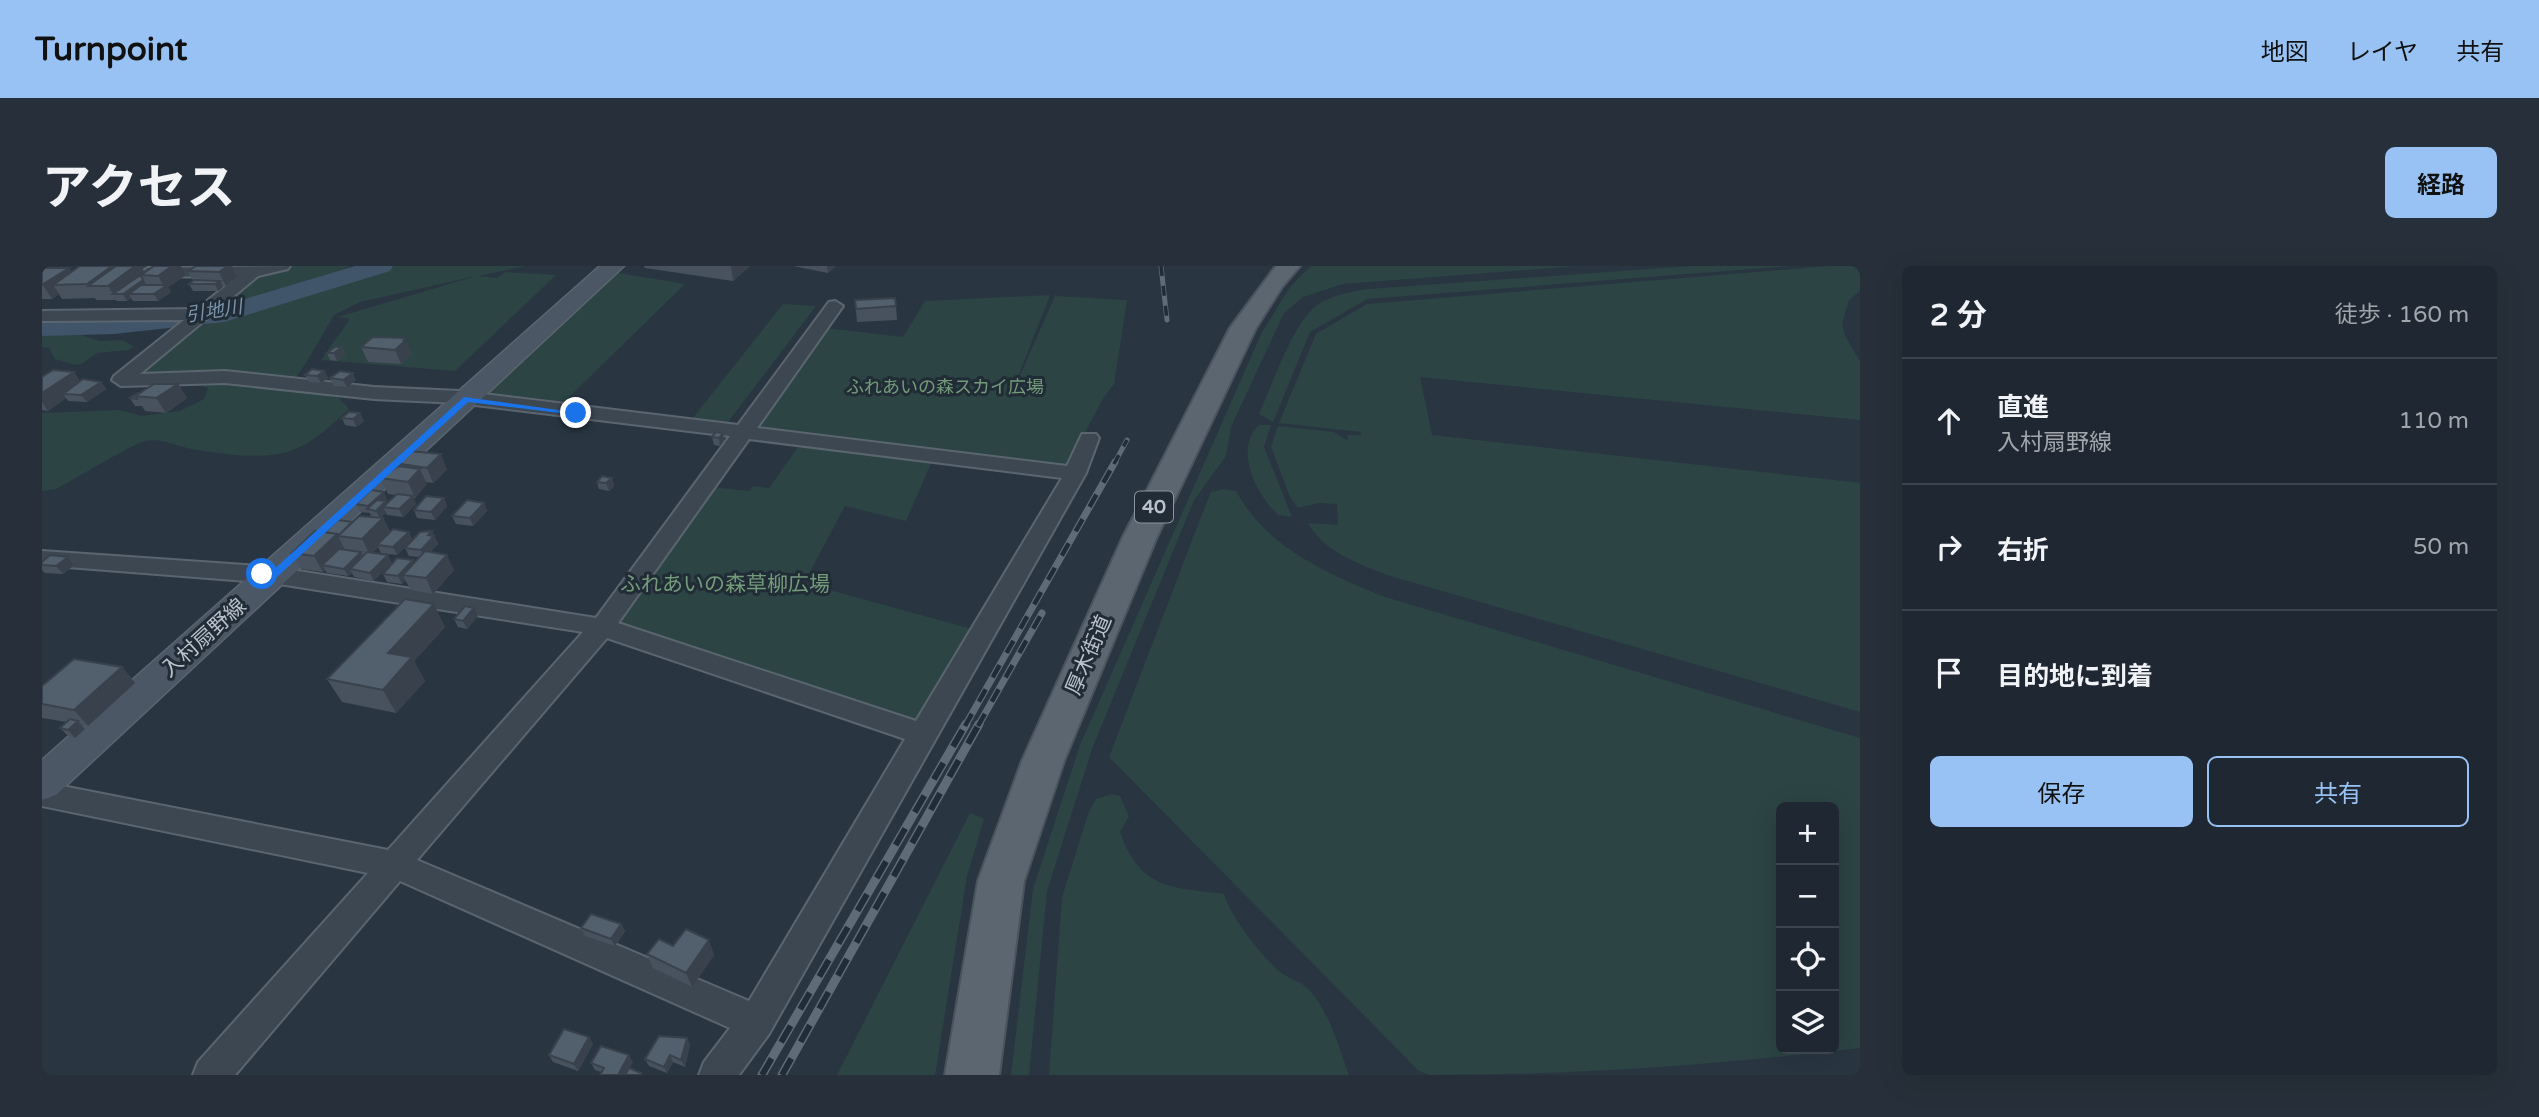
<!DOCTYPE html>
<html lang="ja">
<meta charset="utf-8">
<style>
body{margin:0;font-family:"Varela Round","Noto Sans JP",sans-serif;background:#27303a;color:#f1f3f6}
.controls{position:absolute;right:21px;bottom:21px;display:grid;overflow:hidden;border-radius:10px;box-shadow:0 7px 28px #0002}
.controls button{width:63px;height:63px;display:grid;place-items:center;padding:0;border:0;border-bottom:2px solid #3c444d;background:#1f2832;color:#f1f3f6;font:35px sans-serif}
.stop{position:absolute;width:21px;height:21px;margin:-16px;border:5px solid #1a73e8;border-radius:50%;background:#fff}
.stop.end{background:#1a73e8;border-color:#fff;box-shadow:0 2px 7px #0008}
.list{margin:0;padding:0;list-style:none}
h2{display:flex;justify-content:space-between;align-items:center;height:91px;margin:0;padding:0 28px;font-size:30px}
h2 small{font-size:23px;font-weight:400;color:#a1a6ac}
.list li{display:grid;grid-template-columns:46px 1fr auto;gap:21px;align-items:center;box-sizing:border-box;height:126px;padding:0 28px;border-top:2px solid #3c444d}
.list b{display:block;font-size:26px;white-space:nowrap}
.list p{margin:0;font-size:23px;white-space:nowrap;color:#a1a6ac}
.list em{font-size:23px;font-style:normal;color:#a1a6ac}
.actions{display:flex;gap:14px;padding:21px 28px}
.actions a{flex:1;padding:16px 0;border:2px solid #98c2f3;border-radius:10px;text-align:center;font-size:24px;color:#98c2f3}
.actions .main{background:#98c2f3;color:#111}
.icon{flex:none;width:38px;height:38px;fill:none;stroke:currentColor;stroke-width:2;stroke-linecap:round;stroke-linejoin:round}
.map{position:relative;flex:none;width:1818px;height:809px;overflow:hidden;border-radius:10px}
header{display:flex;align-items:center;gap:42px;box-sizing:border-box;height:98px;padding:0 35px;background:#98c2f3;color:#111}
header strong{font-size:33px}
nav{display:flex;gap:38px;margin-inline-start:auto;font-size:24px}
.intro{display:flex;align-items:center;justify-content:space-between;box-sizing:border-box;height:168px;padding:0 42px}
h1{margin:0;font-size:49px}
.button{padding:18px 32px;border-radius:10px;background:#98c2f3;color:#111;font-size:24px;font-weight:700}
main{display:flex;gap:42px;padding:0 42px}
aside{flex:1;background:#1f2832;border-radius:10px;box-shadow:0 7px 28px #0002}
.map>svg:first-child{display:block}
.green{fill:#2c4444;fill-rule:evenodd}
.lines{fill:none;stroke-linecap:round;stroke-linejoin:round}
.river{fill:#40546a;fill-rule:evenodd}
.street-casing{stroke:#5b656f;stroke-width:4}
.secondary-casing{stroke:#5b656f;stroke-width:3}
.primary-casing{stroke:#4a535e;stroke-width:4}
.street{fill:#3d4752;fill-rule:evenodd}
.secondary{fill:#4b5764;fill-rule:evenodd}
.primary{fill:#5b6671;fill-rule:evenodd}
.rail-far2-casing{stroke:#5f6c78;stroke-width:5}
.rail-far1-casing{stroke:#5f6c78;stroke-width:7}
.rail-casing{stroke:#5f6c78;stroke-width:9}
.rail-far2{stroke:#212c37;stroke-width:3.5;stroke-dasharray:10;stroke-linecap:butt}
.rail-far1{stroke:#212c37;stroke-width:4.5;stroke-dasharray:14;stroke-linecap:butt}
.rail{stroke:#212c37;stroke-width:6;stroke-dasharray:19;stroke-linecap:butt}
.wall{fill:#47525e}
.shaded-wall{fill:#39424c}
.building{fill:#525f6d;stroke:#39424c;stroke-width:2}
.route{fill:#1a73e8}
.labels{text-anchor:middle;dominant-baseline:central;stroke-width:6;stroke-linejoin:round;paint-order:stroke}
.far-park-label{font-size:18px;fill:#739b79;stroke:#212c37}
.far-water-label{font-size:19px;font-style:italic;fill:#7d95ac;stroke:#212c37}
.shield{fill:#212c37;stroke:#8c959f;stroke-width:2}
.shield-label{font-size:19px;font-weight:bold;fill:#bac2cc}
.park-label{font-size:21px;fill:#739b79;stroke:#212c37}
.street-label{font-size:21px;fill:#bac2cc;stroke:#212c37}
</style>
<header>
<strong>Turnpoint</strong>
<nav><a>地図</a><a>レイヤ</a><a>共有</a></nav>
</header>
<div class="intro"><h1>アクセス</h1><a class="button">経路</a></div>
<main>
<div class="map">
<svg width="1818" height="809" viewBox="0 0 1818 809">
<rect width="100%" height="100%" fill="#293642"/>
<!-- green -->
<path class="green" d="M44,0H310L201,39L168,46L204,14Z
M348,0H484L436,10L455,12L463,6L514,9L413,105L279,94L308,53L296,51L434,10L318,36L292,49L264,97L245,124L296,131L307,143C291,158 272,176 251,184C222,195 179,188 150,183C132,180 121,172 103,175C92,177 30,215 14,223L0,225V147L77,144L100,150L138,145L162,133L166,122L125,110H102L97,104L148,62L190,52Z
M1269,0H1536L1301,18L1261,31L1242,47L1189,161L1184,190L1152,234L1050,483L1005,625L987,809H969L991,623L1038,479L1220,66L1248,21Z
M1649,0H1749L1325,33L1268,66L1231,156L1217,148C1231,118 1251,54 1278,37C1292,29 1311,25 1326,23Z
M1788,0H1818V25L1807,34L1800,58L1803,70L1818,95V154L1378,111L1390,169L1818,217V446L1345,309C1316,297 1282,286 1266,257L1296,259L1295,238L1277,237L1256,242L1248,231L1229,181L1236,160L1292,166L1306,175L1305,169H1319V166L1237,157L1274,68L1325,38Z
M576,7L643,18L519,139L442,130Z
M1008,29L965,139L1013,30L1085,34L1072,118L1062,131L1026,198L1019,201L718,165L713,158L783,62L861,71L883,35Z
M741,38L774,40L686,156L651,152Z
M22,63L57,75L80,74L92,81L86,84L55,87C33,102 41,101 13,93L7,82L0,81V65Z
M1217,159H1229L1222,181L1250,251L1236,249C1215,229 1191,184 1217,159Z
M756,181L890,195L864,255L803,240L762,317L930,363L876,457L572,358L668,221L707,225L711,220L727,222Z
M1181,223L1194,225C1225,282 1286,308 1343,331L1818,472V782C1675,799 1532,809 1388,809L1377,805L1067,491L1164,238L1169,226ZM1739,541H1792V783H1739Z
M1070,528L1078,530L1087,550L1078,566C1098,624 1130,621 1182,628C1187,649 1221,692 1238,706C1249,714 1260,715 1269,726C1288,748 1297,782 1307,809H1007L1020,631L1047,545L1054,533Z
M928,547L942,553L925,610L893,809H795Z"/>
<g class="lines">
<!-- river -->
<path class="river" d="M313,0H351L348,5L182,56L72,68L0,70V54L72,52L179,40Z"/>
<!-- street casing -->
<g class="street-casing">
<path id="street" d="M248,0L246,3L216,10L98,108L183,105L332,121L417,125L696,159L787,36L793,35L801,40L715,162L1025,200L1040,168H1054L1057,172L1044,207L727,768L697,809H657L662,796L688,762L358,615L193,809H151L156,796L326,607L0,540V516L346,584L541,366L231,317L0,299V285L231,301L554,352L688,170L417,137L332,133L183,117L79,120L70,114L72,110L142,54L0,55V45L155,43L195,11L100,10L98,7L106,2ZM707,173L1020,212L874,455L576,357ZM565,372L863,473L707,735L375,594Z"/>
</g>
<!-- secondary casing -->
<g class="secondary-casing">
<path id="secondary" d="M558,0H582L14,529L0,534V494Z"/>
</g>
<!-- primary casing -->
<g class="primary-casing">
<path id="primary" d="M1234,0H1258L1240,21L1214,62L1114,273L1022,495L982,615L957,809H903L936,615L980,495L1080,273L1188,62Z"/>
</g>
<!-- street -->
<use href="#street" class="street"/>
<!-- secondary -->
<use href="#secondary" class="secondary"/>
<!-- primary -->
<use href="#primary" class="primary"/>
<!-- rail-far2 casing -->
<g class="rail-far2-casing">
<path id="rail-far2" d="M1119,0L1125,54
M1072,198L1085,174"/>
</g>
<!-- rail-far1 casing -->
<g class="rail-far1-casing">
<path id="rail-far1" d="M923,460L1073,196
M936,460L1000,347"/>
</g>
<!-- rail casing -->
<g class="rail-casing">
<path id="rail" d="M720,809L924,458
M740,809L937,458"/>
</g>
<!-- rail-far2 -->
<use href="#rail-far2" class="rail-far2"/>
<!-- rail-far1 -->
<use href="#rail-far1" class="rail-far1"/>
<!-- rail -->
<use href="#rail" class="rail"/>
</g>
<!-- wall -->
<path class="wall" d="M154,0H190L195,11L184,20H181V21L176,25H151L147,18L151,15L146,5Z
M602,0H708L691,15L603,2Z
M751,0H794L786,7Z
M0,2H27L30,6H103L144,9L126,21L129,26L116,35H91L89,32L85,35H75L74,34H54L53,32L20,33L17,28L10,33H0Z
M813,34L854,40L855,54L815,56Z
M300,81L303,89L295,95L288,94L285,87Z
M319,81L370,86V88L359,98L326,96Z
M282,105L286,112L279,117L267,116L263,109Z
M0,111L38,115L59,116L64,123L45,136L26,135L24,132L6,145L0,144Z
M288,112L314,114L305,121L292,120Z
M136,118L145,132L124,147L103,145L100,140H93L88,132Z
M300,152L322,155L314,161L303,159Z
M681,167L682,175L678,180L672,179L670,171Z
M353,197L405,203L391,217L384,216L385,218L373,232H371L374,238L361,251L345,249L344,247L338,252H341L348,266H367L370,274L355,289L339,287L336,281L330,287L332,315L312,311L310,307L306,310L285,307L283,304L281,306L259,303L250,287L283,266L310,256L329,251L328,247L318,246L314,238L345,233L343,235L345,237L354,229L346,228L338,212L355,202Z
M570,212L572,220L567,225L557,223L555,216Z
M402,232L405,240L393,254L375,252L372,244Z
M442,237L445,245L431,260L414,258L410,250Z
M390,265L396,278L388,286L412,304L391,328L369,324L363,314L360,318L345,316L341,308L372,296L377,291L367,290L363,282Z
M26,291L32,299L21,308L3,307L0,304V296Z
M436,350L425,363L416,361L412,353Z
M403,361L372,395L383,415L354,447L300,436L285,413Z
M80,401L93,417L46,460L39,459L43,463L33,472L26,470L18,462L25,456L0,452V420Z
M579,658L583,665L573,680L543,670L539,662Z
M631,680L672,689L650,721L611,702L605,688Z
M547,771L551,778L536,805L511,796L507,789Z
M645,772L648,779L643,801L631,796L625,807L607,800L603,793Z
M591,796L587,802L559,806L553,804L549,797Z"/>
<!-- shaded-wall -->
<path class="shaded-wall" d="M70,0H99L104,9H99L105,20L87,28L89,32L85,35L81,28H71L66,20H46L45,18Z
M130,0H139L144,9L126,21L129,26L116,35L112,28L122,20L116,10Z
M186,0H190L195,11L184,20L177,6Z
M689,0H708L691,15Z
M785,0H794L786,7Z
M27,2L36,15L11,19L17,28L10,33L1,19Z
M178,15L181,21L176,25L173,18Z
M364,72L370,88L359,98L353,84Z
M300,81L303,89L295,95L292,87Z
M282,105L286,112L279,117L275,110Z
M32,106L42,121L21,128L24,132L6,145L0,136V127Z
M311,107L314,114L305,121L301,114Z
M59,116L64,123L45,136L39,129Z
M136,118L145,132L124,147L114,132Z
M318,147L322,155L314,161L311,153Z
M681,167L682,175L678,180L677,172Z
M399,188L405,203L391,217L385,202Z
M378,203L385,218L373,232L366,216Z
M570,212L572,220L567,225L564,217Z
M342,226L345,233L333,244L328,243L326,240Z
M371,230L374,238L361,251L357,243Z
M402,232L405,240L393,254L389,246Z
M344,235L347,242L341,241L344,247L338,252L334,245Z
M442,237L445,245L431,260L428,252Z
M341,252L348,268L335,279L336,281L328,289L320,273Z
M390,265L396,278L383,292L379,284L386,269Z
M367,266L370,274L355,289L351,281Z
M295,268L303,284L280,299L283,304L281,306L272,290Z
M319,286L323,294L308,303L310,307L306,310L302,303Z
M346,289L350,297L332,315L328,307Z
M405,289L412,304L391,328L384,312Z
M26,291L32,299L21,308L14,300Z
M371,294L375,302L361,309L363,314L360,318L356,310Z
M392,338L403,361L372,395L383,415L354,447L341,424L346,387Z
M432,342L436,350L425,363L421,355Z
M80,401L93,417L46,460L32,444Z
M36,455L43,463L33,472L26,464Z
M579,658L583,665L573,680L569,673Z
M667,674L672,689L650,721L644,707Z
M547,771L551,778L536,805L532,798Z
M645,772L648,779L643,801L639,794Z
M587,789L591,796L583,809H576Z
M628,789L631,796L625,807L622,801Z"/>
<!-- building -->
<path class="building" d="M38,0H70L45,18L11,19Z
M74,0H93L66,20H46Z
M112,0H130L116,10L99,9Z
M154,0H186L177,6L146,5Z
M0,2H27L0,19Z
M97,10H99L101,14L81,28H71Z
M152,14L178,15L173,18H147Z
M99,19H125L112,28H87Z
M853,32L854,40L814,43L813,34Z
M331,71L364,72L362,74H364L353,84L319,81Z
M293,81H300L292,87H285Z
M270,103L282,105L275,110L263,109Z
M11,104L32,106L0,127V111Z
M298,105L311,107L301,114L288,112Z
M41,113L59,116L39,129L21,128Z
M112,118H136L114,132L93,130Z
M96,127H98L93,130L95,133L88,132Z
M307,146L318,147L311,153L300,152Z
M674,166L681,167L677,172L670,171Z
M367,185L399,188L385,202L353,197Z
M357,200L378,203L366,216L338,212Z
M560,210L570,212L564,217L555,216Z
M329,224L342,226L326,240L314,238Z
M355,228L371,230L357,243L341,241Z
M384,230L402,232L389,246L372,244Z
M335,234L344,235L334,245L325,243Z
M425,234L442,237L428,252L410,250Z
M317,250L341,252L320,273L296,270Z
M296,254L310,256L296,270L295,268L283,266Z
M351,263L367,266L351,281L335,279Z
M273,265L295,268L272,290L250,287Z
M390,265L386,269L392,270L379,284L363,282L378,266Z
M297,283L319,286L302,303L280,299Z
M383,285L405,289L384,312L361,309Z
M325,286L346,289L328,307L308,303Z
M8,289L26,291L14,300L0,299V296Z
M355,292L371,294L356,310L341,308Z
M363,333L392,338L346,387L370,391L341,424L285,413Z
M423,340L432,342L421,355L412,353Z
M32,393L80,401L32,444L0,438V420Z
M28,453L36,455L26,464L18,462Z
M549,648L579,658L569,673L539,662Z
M644,663L667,674L644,707L605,688L617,673L631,680Z
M522,763L547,771L532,798L507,789Z
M617,770L645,772L639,794L628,789L622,801L603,793Z
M559,780L587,789L576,809H558L562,802L549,797Z
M587,802L599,807V809H583Z"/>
<!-- route -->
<path class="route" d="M422,131L538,147L534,149L426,136L235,311L217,310V306H229Z"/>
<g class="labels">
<!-- far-park labels -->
<g class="far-park-label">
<text x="903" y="121">ふれあいの森スカイ広場</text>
</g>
<!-- far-water labels -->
<g class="far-water-label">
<text transform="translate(172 45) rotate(-9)">引地川</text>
</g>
<!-- shield labels -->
<rect class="shield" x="1093" y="225.5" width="38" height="31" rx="5"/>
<g class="shield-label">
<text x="1112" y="241">40</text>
</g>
<!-- park labels -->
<g class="park-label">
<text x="683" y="318">ふれあいの森草柳広場</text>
</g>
<!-- street labels -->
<g class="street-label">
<text transform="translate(162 372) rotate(-42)">入村扇野線</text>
<text transform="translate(1047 389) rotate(-67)">厚木街道</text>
</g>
</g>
</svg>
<div class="controls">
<button>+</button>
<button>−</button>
<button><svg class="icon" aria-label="locate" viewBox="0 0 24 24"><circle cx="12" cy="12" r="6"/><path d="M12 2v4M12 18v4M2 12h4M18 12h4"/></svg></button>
<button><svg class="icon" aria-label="layers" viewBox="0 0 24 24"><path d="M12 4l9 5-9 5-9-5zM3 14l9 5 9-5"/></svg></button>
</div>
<div class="stop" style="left:220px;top:308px"></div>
<div class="stop end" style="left:534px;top:147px"></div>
</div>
<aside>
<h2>2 分<small>徒歩 · 160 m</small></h2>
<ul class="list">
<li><svg class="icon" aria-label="ahead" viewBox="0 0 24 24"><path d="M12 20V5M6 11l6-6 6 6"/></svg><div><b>直進</b><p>入村扇野線</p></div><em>110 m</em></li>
<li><svg class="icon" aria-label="right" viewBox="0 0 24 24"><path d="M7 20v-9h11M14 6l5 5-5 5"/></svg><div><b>右折</b></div><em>50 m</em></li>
<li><svg class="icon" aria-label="arrive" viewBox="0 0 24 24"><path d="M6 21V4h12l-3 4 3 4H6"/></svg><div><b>目的地に到着</b></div></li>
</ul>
<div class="actions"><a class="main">保存</a><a>共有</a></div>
</aside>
</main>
